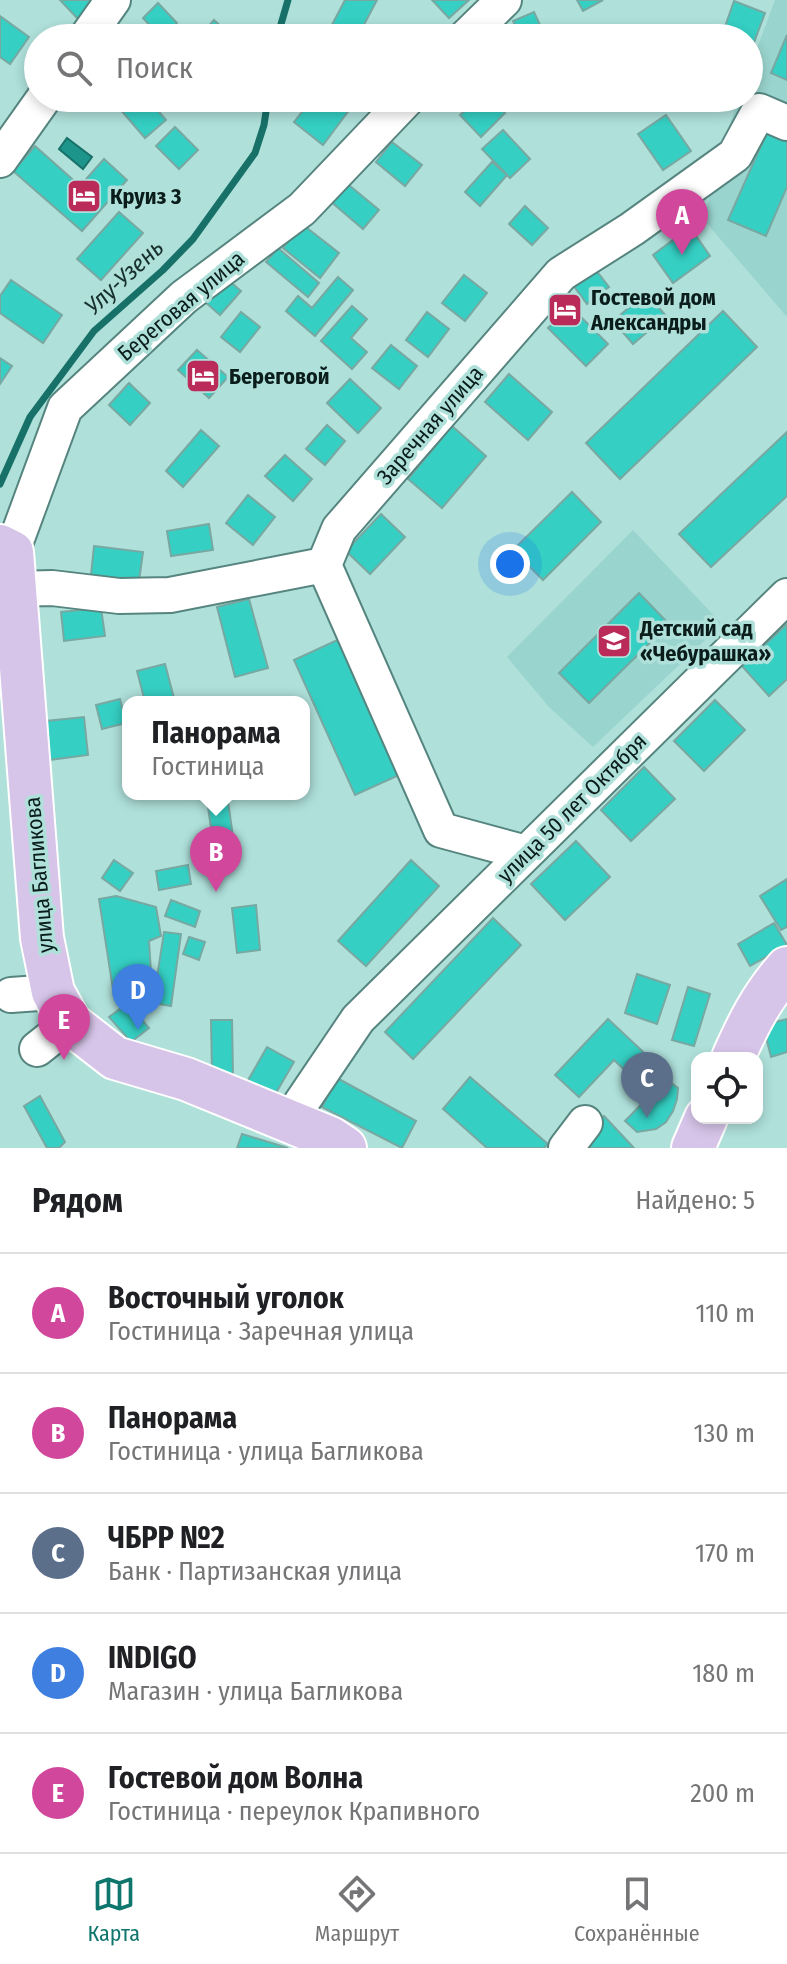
<!DOCTYPE html>
<html lang="ru">
<meta charset="utf-8">
<style>
body{margin:0;font-family:"Fira Sans Condensed",sans-serif;background:#f2f2f2;color:#202124}
.controls{position:absolute;right:24px;bottom:24px;display:grid;overflow:hidden;border-radius:16px;box-shadow:0 4px 12px #0003}
.controls button{width:72px;height:72px;display:grid;place-items:center;padding:0;border:0;border-bottom:2px solid #e0e0e0;background:#fff;color:#202124;font:40px sans-serif}
.you{position:absolute;left:510px;top:564px;width:28px;height:28px;margin:-20px;border:6px solid #fff;border-radius:50%;background:#1a73e8;box-shadow:0 0 0 12px #1a73e833}
.badge{display:grid;place-items:center;width:52px;height:52px;border-radius:50%;background:#0f766e;color:#fff;font-size:26px;font-weight:700}
.pin{position:absolute;translate:-50% -66px;filter:drop-shadow(0 2px 4px #0008)}
.pin::after{content:'';position:absolute;top:42px;width:28px;height:24px;background:inherit;clip-path:polygon(0 0,100% 0,50% 100%)}
.popup{position:absolute;left:122px;top:696px;width:188px;height:104px;box-sizing:border-box;display:grid;place-content:center;border-radius:16px;background:#fff;filter:drop-shadow(0 2px 6px #0005);font-size:26px;white-space:nowrap;color:#757577}
.popup b{font-size:30px;color:#202124}
.popup::after{content:'';position:absolute;left:50%;top:100%;margin-left:-16px;border:16px solid transparent;border-top-color:#fff}
.list{margin:0;padding:0;list-style:none}
h2{display:flex;justify-content:space-between;align-items:center;height:104px;margin:0;padding:0 32px;font-size:34px}
h2 small{font-size:26px;font-weight:400;color:#757577}
.list li{display:grid;grid-template-columns:52px 1fr auto;gap:24px;align-items:center;box-sizing:border-box;height:120px;padding:0 32px;border-top:2px solid #e0e0e0}
.list b{display:block;font-size:30px;white-space:nowrap}
.list p{margin:0;font-size:26px;white-space:nowrap;color:#757577}
.list em{font-size:26px;font-style:normal;color:#757577}
.icon{flex:none;width:44px;height:44px;fill:none;stroke:currentColor;stroke-width:2;stroke-linecap:round;stroke-linejoin:round}
.map{position:relative;flex:none;width:787px;height:1148px;overflow:hidden}
.search{position:absolute;background:#fff;box-shadow:0 4px 12px #0003;left:24px;right:24px;top:24px;height:88px;display:flex;align-items:center;gap:20px;box-sizing:border-box;padding:0 28px;border-radius:44px;color:#757577;font-size:30px}
.sheet{height:704px;background:#fff}
nav{display:flex;justify-content:space-around;align-items:center;box-sizing:border-box;height:112px;border-top:2px solid #e0e0e0;background:#fff;font-size:22px;color:#757577}
nav a{display:grid;justify-items:center;gap:4px}
nav .on{color:#0f766e}
.map>svg:first-child{display:block}
.built{fill:#9ad4ce}
.water{fill:#1d958b;stroke:#177169;stroke-width:2}
.lines{fill:none;stroke-linecap:round;stroke-linejoin:round}
.stream{stroke:#177169;stroke-width:7}
.building{fill:#35cfc3;stroke:#78a8a2;stroke-width:2}
.minor-casing{stroke:#56857f;stroke-width:38}
.major-casing{stroke:#fff;stroke-width:46}
.minor{stroke:#fff;stroke-width:34}
.major{stroke:#d7c5e9;stroke-width:42}
.labels{text-anchor:middle;dominant-baseline:central;stroke-width:7;stroke-linejoin:round;paint-order:stroke}
.poi-label{font-size:22px;font-weight:bold;fill:#0a1d1b;stroke:#afe0da;text-anchor:start}
.street-label{font-size:22px;fill:#0a1d1b;stroke:#afe0da}
.water-label{font-size:24px;font-style:italic;fill:#18302d;stroke:#afe0da}
</style>
<div class="map">
<svg width="787" height="1148" viewBox="0 0 787 1148">
<rect width="100%" height="100%" fill="#afe0da"/>
<!-- built -->
<path class="built" d="M775,0H787V317L704,220L721,148L739,98H749V70Z
M633,530L722,624L593,747L549,707L507,657Z"/>
<!-- water -->
<path class="water" d="M67,138L92,157L83,169L59,149Z"/>
<g class="lines">
<!-- stream -->
<path class="stream" d="M277,38L288,0
M0,484L30,417L94,331L163,270L193,239L255,153L264,125L268,98"/>
</g>
<!-- building -->
<path class="building" d="M60,0H97L78,19Z
M345,0H377L357,38H325Z
M432,0H469L449,18Z
M577,0H603L583,11Z
M734,1L765,13L749,56V38H721Z
M158,3L177,23L161,38L143,18Z
M534,12L546,38H521L513,21Z
M0,16L29,37L10,64L0,57Z
M214,20L234,38H198Z
M687,29L695,38H676Z
M787,35V80L771,73Z
M116,98H147L166,120L145,138L113,101Z
M313,98H335L350,109L323,145L294,122Z
M478,98H490L505,113L481,137L460,115Z
M666,115L691,151L663,170L638,134Z
M175,127L198,150L179,169L156,146Z
M503,130L530,159L510,178L482,149Z
M768,130L787,139V187L766,236L728,220Z
M392,142L422,165L405,186L376,162Z
M35,146L80,186L104,159L127,180L82,231L13,171Z
M492,162L507,175L480,206L465,192Z
M344,181L379,210L363,229L329,200Z
M525,206L548,228L532,245L509,224Z
M119,212L143,233L101,280L77,259Z
M302,224L339,253L320,278L283,248Z
M690,227L710,256L673,283L653,255Z
M278,248L319,283L308,297L266,262Z
M589,261L609,287L587,304L567,277Z
M464,275L487,293L465,321L442,303Z
M338,277L353,290L315,336L286,311L298,296L312,308Z
M226,278L241,291L220,315L205,302Z
M11,280L62,315L43,343L0,313V296Z
M646,293L666,316L633,344L613,321Z
M352,306L367,319L351,338L367,352L352,369L321,341Z
M570,306L608,344L586,366L548,328Z
M723,311L757,347L620,479L586,443Z
M241,312L260,327L240,352L221,337Z
M427,312L449,329L428,357L406,340Z
M391,345L417,366L399,389L372,368Z
M197,350L228,377L209,398L178,370Z
M0,358L12,366L0,384Z
M509,374L552,412L528,440L485,402Z
M350,379L381,408L358,433L327,403Z
M129,383L150,403L130,425L109,405Z
M327,425L345,441L325,465L306,449Z
M452,426L486,456L442,508L408,479Z
M201,430L219,446L183,487L166,471Z
M787,432V496L711,567L679,534Z
M285,455L312,479L293,501L265,476Z
M572,492L601,522L543,580L513,550Z
M248,495L275,517L253,545L226,523Z
M381,514L405,537L370,574L346,551Z
M209,524L213,550L171,556L167,531Z
M94,546L143,552L139,581L91,575Z
M639,593L669,624L589,703L559,673Z
M249,599L268,668L235,677L217,607Z
M101,608L105,636L64,641L61,612Z
M787,624V679L769,696L742,666Z
M348,635L408,771L355,795L294,660Z
M165,664L174,698L145,702L137,671Z
M120,699L126,723L102,729L96,705Z
M715,700L745,730L704,771L674,741Z
M84,717L88,755L49,760L46,721Z
M644,767L675,799L631,841L601,810Z
M206,794H227L235,851L215,854Z
M576,841L610,877L565,920L531,884Z
M114,860L133,873L120,891L102,878Z
M411,860L439,886L366,966L338,941Z
M188,865L191,884L159,890L156,871Z
M787,879V927L781,930L760,896Z
M116,896L156,907L161,936L149,941L152,989L114,996L99,899Z
M171,900L200,911L195,927L165,916Z
M256,905L260,950L237,953L232,908Z
M493,918L521,945L413,1059L385,1032Z
M774,923L787,945L750,966L738,944Z
M164,932L181,934L171,1006L153,1003Z
M189,937L205,942L199,960L183,954Z
M637,974L670,985L657,1024L625,1013Z
M688,987L710,994L694,1046L672,1040Z
M128,1003L149,1028L131,1042L109,1017Z
M608,1019L654,1062L636,1081L614,1060L579,1097L555,1075Z
M787,1019V1052L771,1057L763,1025Z
M211,1020H232L233,1075H212Z
M267,1047L294,1062L273,1098L247,1082Z
M470,1077L548,1144L544,1148H487L443,1109Z
M337,1078L416,1121L402,1148L322,1107Z
M666,1079L678,1088L677,1099L673,1111L666,1122L656,1129L637,1132L625,1121Z
M40,1096L65,1142L59,1148H47L24,1106Z
M604,1116L634,1148H571Z
M242,1134L288,1148H237Z"/>
<g class="lines">
<!-- minor casing -->
<g class="minor-casing">
<path id="minor" d="M86,38L113,0
M465,38L504,0
M0,160L44,98
M12,552L65,408L184,297L302,209L408,98
M324,565L339,529L561,274L632,229L735,155L759,111L787,123
M324,565L441,830L526,853
M14,589L52,588L119,596L170,595L324,565
M11,995L53,992
M37,1049L70,1023
M289,1121L358,1019L787,596
M566,1148L585,1123"/>
</g>
<!-- major casing -->
<g class="major-casing">
<path id="major" d="M0,546L12,552L42,938L53,992L70,1023L115,1058L186,1079L330,1138L345,1148
M733,1058C748,1024 762,996 787,968
M693,1148L706,1118"/>
</g>
<!-- minor -->
<use href="#minor" class="minor"/>
<!-- major -->
<use href="#major" class="major"/>
</g>
<!-- icons -->
<defs>
<g id="hotel-square" transform="scale(1.8)"><rect x="-9" y="-9" width="18" height="18" rx="4" fill="#ba2b5a" stroke="#afe0da"/><path d="M-6-4.5h1.5V1H6V5H4.5V3h-9V5H-6ZM-4 0a1.8 1.8 0 1 1 3.6 0ZM.5 0V-2.5h3Q6-2.5 6 0Z" fill="#fff"/></g>
<g id="school-square" transform="scale(1.8)"><rect x="-9" y="-9" width="18" height="18" rx="4" fill="#ba2b5a" stroke="#afe0da"/><path d="M0-5L7-2L0 1L-7-2ZM-4 1L0 2.5L4 1V4Q0 6-4 4Z" fill="#fff"/></g>
</defs>
<g fill-rule="evenodd">
<use href="#hotel-square" x="84" y="196"/>
<use href="#hotel-square" x="565" y="310"/>
<use href="#hotel-square" x="203" y="376"/>
<use href="#school-square" x="614" y="641"/>
</g>
<g class="labels">
<!-- poi labels -->
<g class="poi-label">
<text x="110" y="196">Круиз 3</text>
<text x="591" y="297">Гостевой дом<tspan x="591" dy="25">Александры</tspan></text>
<text x="229" y="376">Береговой</text>
<text x="640" y="628">Детский сад<tspan x="640" dy="25">«Чебурашка»</tspan></text>
</g>
<!-- street labels -->
<g class="street-label">
<text transform="translate(181 306) rotate(-40)">Береговая улица</text>
<text transform="translate(430 425) rotate(-49)">Заречная улица</text>
<text transform="translate(572 808) rotate(-45)">улица 50 лет Октября</text>
<text transform="translate(39 875) rotate(-95)">улица Багликова</text>
</g>
<!-- water labels -->
<g class="water-label">
<text transform="translate(124 277) rotate(-43)">Улу-Узень</text>
</g>
</g>
</svg>
<div class="controls">
<button><svg class="icon" aria-label="locate" viewBox="0 0 24 24"><circle cx="12" cy="12" r="6"/><path d="M12 2v4M12 18v4M2 12h4M18 12h4"/></svg></button>
</div>
<div class="you"></div>
<div class="pin badge" style="left:682px;top:255px;background:#d1479c">A</div>
<div class="pin badge" style="left:216px;top:892px;background:#d1479c">B</div>
<div class="popup"><b>Панорама</b>Гостиница</div>
<div class="pin badge" style="left:647px;top:1118px;background:#5c6f8a">C</div>
<div class="pin badge" style="left:138px;top:1030px;background:#3f7fe0">D</div>
<div class="pin badge" style="left:64px;top:1060px;background:#d1479c">E</div>
<div class="search"><svg class="icon" aria-label="search" viewBox="0 0 24 24"><circle cx="10" cy="10" r="6"/><path d="M15 15l6 6"/></svg>Поиск</div>
</div>
<section class="sheet">
<h2>Рядом<small>Найдено: 5</small></h2>
<ul class="list">
<li><span class="badge" style="background:#d1479c">A</span><div><b>Восточный уголок</b><p>Гостиница · Заречная улица</p></div><em>110 m</em></li>
<li><span class="badge" style="background:#d1479c">B</span><div><b>Панорама</b><p>Гостиница · улица Багликова</p></div><em>130 m</em></li>
<li><span class="badge" style="background:#5c6f8a">C</span><div><b>ЧБРР №2</b><p>Банк · Партизанская улица</p></div><em>170 m</em></li>
<li><span class="badge" style="background:#3f7fe0">D</span><div><b>INDIGO</b><p>Магазин · улица Багликова</p></div><em>180 m</em></li>
<li><span class="badge" style="background:#d1479c">E</span><div><b>Гостевой дом Волна</b><p>Гостиница · переулок Крапивного</p></div><em>200 m</em></li>
</ul>
</section>
<nav>
<a class="on"><svg class="icon" aria-label="map" viewBox="0 0 24 24"><path d="M3 6l6-2 6 2 6-2v14l-6 2-6-2-6 2zM9 4v14M15 6v14"/></svg>Карта</a>
<a><svg class="icon" aria-label="directions" viewBox="0 0 24 24"><path d="M12 3l9 9-9 9-9-9zM9 14v-3h6M13 9l2 2-2 2"/></svg>Маршрут</a>
<a><svg class="icon" aria-label="saved" viewBox="0 0 24 24"><path d="M7 4h10v16l-5-4-5 4z"/></svg>Сохранённые</a>
</nav>
